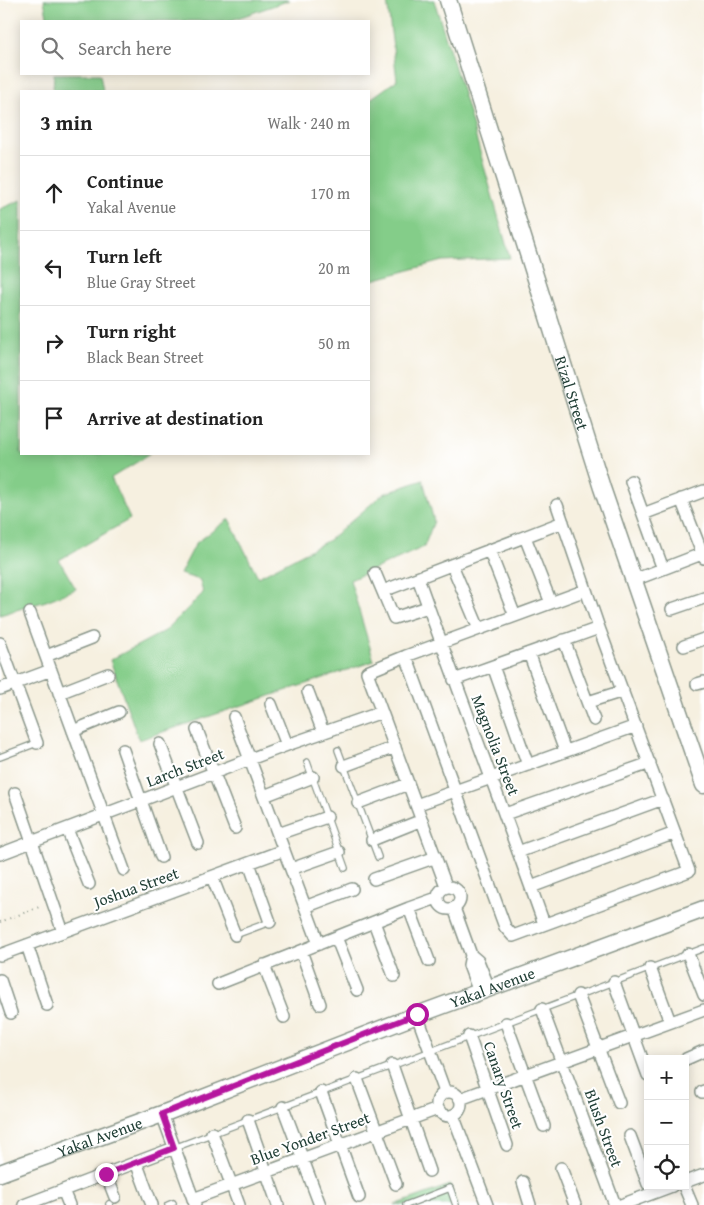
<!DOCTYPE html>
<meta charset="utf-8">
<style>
body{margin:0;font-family:"Gentium Book Plus",serif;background:#f2f2f2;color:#222}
.controls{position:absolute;right:15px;bottom:15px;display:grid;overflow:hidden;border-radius:0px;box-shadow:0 2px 12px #0003}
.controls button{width:45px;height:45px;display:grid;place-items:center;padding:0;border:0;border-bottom:1px solid #e0e0e0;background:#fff;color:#222;font:25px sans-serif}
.stop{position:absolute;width:15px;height:15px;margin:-11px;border:4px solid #b5179e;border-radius:50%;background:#fff}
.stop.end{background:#b5179e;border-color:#fff;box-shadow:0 1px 5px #0008}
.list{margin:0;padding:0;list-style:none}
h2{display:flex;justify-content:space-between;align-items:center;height:65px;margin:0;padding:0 20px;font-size:21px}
h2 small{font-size:16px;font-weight:400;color:#767676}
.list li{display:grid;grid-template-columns:32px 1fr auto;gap:15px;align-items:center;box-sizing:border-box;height:75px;padding:0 20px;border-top:1px solid #e0e0e0}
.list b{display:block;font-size:19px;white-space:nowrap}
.list p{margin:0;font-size:16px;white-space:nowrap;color:#767676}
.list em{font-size:16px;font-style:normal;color:#767676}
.icon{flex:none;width:28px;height:28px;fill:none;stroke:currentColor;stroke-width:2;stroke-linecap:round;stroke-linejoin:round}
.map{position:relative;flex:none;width:704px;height:1205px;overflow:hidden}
.search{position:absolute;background:#fff;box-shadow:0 2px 12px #0003;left:20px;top:20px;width:350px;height:55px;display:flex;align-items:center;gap:12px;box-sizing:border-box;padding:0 18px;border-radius:0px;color:#767676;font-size:19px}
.panel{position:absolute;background:#fff;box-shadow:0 2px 12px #0003;left:20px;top:90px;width:350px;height:365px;border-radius:0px}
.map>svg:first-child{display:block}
.green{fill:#84cd89;stroke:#52855e}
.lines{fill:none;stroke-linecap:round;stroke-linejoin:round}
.lane-casing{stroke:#8a968a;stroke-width:8}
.street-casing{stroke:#8a968a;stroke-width:14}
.secondary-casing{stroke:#8a968a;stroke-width:19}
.path{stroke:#8a968a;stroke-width:2;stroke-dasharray:1 4;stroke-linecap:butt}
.lane{stroke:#fff;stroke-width:5.5}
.street{stroke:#fff;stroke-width:11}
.secondary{stroke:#fff;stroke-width:16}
.route{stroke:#b5179e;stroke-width:6}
.labels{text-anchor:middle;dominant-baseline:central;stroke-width:4;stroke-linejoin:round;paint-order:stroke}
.street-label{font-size:16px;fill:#1f3d34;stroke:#fff}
</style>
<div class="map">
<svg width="704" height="1205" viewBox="0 0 704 1205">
<rect width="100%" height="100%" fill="#fff"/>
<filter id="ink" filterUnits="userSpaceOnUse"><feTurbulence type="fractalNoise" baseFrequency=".02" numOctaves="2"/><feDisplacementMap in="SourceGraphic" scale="10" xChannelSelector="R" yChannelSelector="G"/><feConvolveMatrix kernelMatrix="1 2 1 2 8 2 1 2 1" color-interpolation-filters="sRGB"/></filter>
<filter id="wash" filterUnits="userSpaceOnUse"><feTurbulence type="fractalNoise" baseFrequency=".0096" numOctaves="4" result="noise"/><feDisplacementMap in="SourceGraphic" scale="20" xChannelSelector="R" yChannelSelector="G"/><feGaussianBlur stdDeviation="1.12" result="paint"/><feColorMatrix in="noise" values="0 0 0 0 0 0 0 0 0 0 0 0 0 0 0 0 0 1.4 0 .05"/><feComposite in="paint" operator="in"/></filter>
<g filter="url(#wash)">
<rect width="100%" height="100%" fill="#f6f0e0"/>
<!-- green -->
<path class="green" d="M44,0H290L229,21H48Z
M387,0H434L467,106L510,258L442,261L369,281V100L397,80Z
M54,74H100L103,91H53Z
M21,200V454H150L111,478L130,519L59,560L76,589L46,601L0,615V209Z
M423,480L434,521L424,547L350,580L374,661L139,740L110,660L165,631L203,593L200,580L180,574L196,543L229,519L258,577L329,540L383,494Z
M450,1185L457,1205H395Z"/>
</g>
<g filter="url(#ink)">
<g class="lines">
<!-- lane casing -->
<g class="lane-casing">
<path id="lane" d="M338,750L378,857
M0,757L37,743
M307,762L345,868
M235,935L270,922
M174,1148L704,948
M109,1204L110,1205
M168,1205L173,1203
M406,1205L450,1188L456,1205"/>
</g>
<!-- street casing -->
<g class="street-casing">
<path id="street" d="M631,481L663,569
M681,499L704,558
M643,514L704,491
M525,537L551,603
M489,550L515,616
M452,565L479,629
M375,573L394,618L428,607
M418,578C459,693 503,808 544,924
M634,580L704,553
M383,591L563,522
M672,609L704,598
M30,613L124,870
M564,640L594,720
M0,643L37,743
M684,646L704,639
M529,653L565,751
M46,656L92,638
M406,656L505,927L513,936L689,871L599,628L557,505
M493,666L528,765
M454,680L599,628
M697,684L704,682
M0,689L51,670
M308,692L323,732
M59,693L108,674
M588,702L623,691
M271,704L287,745
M234,717L319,944
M197,730L235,828
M73,731L119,712
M160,744L198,843
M123,750L161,857
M344,766L395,747
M15,793L63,932
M264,796L313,777
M358,803L408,784
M416,805L636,726
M505,814L650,763
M67,829L89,884
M278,834L327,817
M372,840L422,820
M518,852L663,799
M0,854L287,745L382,712
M249,863L270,922
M291,869L339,852
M212,877L235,935
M374,879L436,857
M446,886L367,672L406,656L586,590
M438 898a11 11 0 1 1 22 0a11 11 0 1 1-22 0Z
M531,887L675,833
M305,907L352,889
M409,908L429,961
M454,908L471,955L478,961L489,988
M374,922L394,976
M336,937L357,990
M27,945L47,1005
M301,951L320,1004
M688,954L704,995
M0,955L284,850
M471,955L469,965L479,992
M264,965L284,1017
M650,968L670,1022
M0,980L11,1013
M614,982L648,1075
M218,984L409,908L437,898
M578,995L619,1103
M542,1009L615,1205
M417,1015L445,1092
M506,1023L544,1126
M469,1036L507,1145
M686,1059L704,1051
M392,1065L429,1171
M357,1079L396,1184
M437 1104a12 12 0 1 1 24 0a12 12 0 1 1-24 0Z
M321,1092L359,1197
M702,1092L704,1091
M460,1099L704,1010
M283,1107L320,1205
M162,1114L195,1204
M453,1115L487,1205
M248,1120L278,1205
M212,1133L239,1205
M630,1136L648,1184
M136,1162L152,1205
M561,1168L575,1205
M106,1174L115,1197
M523,1182L530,1205
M685,1182L704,1175
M684,1186L692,1205
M63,1190L69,1205
M193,1199L438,1109
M24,1205L174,1148
M621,1205L672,1186"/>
</g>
<!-- secondary casing -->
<g class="secondary-casing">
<g id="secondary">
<path id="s1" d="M448,0L602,488L704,785"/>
<path id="s2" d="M0,1173L162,1114L417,1015L704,909"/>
</g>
</g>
<!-- path -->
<path class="path" d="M0,922L42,906"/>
<!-- lane -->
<use href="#lane" class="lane"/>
<!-- street -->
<use href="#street" class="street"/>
<!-- secondary -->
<use href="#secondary" class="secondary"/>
</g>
</g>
<g class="lines" filter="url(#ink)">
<!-- route -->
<path class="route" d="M106,1174L174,1148L162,1114L417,1014"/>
</g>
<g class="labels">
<!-- street labels -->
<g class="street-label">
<text stroke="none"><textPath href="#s1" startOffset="412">Rizal Street</textPath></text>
<text transform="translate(496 745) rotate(69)">Magnolia Street</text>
<text transform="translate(185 767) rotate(-21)">Larch Street</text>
<text transform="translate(136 887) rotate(-20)">Joshua Street</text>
<text stroke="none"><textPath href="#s2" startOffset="526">Yakal Avenue</textPath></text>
<text transform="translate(504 1085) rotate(71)">Canary Street</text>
<text transform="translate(604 1128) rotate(70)">Blush Street</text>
<text stroke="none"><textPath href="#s2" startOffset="106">Yakal Avenue</textPath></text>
<text transform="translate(310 1138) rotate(-20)">Blue Yonder Street</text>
</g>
</g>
</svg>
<div class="controls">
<button>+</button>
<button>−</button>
<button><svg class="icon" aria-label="locate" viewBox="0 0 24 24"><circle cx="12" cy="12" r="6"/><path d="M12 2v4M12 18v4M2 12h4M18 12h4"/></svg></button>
</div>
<div class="stop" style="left:417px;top:1014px"></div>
<div class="stop end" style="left:106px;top:1174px"></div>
<div class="search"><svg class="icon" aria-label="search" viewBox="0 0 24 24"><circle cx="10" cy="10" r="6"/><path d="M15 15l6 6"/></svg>Search here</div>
<section class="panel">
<h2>3 min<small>Walk · 240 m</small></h2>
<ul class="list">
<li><svg class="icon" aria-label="ahead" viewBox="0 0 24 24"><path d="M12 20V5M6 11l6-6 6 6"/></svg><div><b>Continue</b><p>Yakal Avenue</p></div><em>170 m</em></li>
<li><svg class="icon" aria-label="left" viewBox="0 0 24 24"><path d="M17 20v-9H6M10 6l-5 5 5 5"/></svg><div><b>Turn left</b><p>Blue Gray Street</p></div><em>20 m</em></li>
<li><svg class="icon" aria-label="right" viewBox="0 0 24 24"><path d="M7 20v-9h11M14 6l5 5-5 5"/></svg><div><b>Turn right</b><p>Black Bean Street</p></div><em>50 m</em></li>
<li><svg class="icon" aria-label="arrive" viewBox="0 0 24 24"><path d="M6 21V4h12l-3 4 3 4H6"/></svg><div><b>Arrive at destination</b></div></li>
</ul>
</section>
</div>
